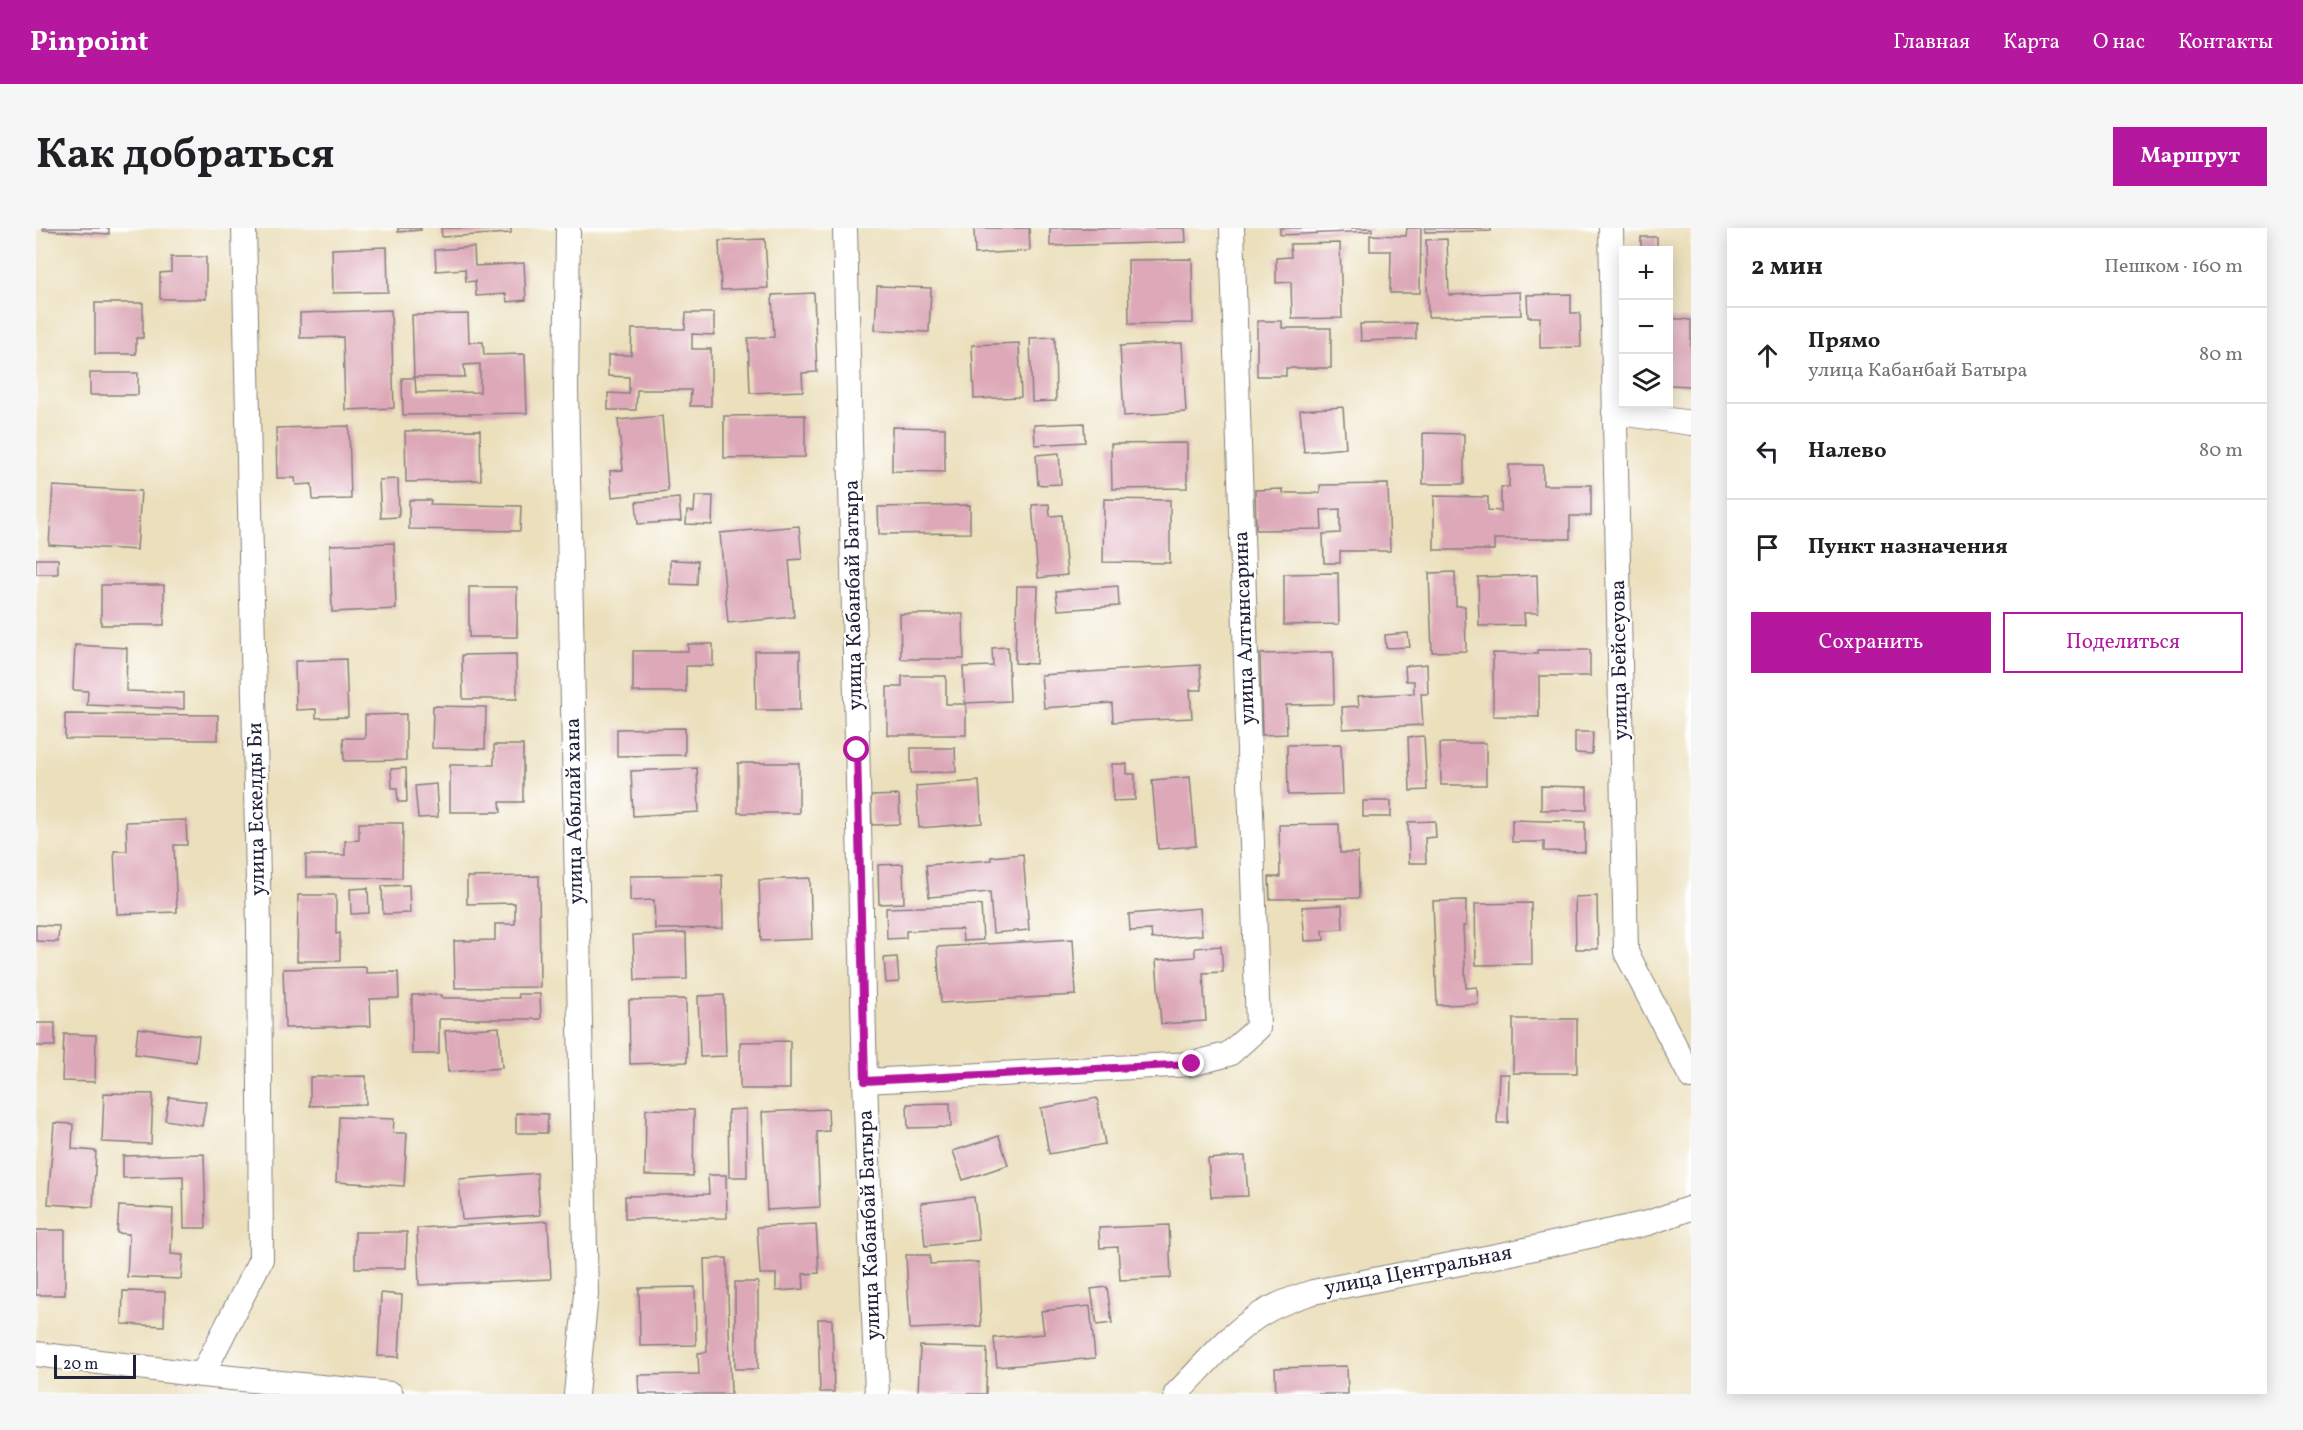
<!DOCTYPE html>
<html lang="ru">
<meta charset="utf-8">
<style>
body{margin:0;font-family:Vollkorn,serif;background:#f6f6f6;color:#202124}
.controls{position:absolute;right:18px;top:18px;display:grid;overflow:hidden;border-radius:0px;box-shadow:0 3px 15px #0003}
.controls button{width:54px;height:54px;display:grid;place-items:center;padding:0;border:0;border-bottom:2px solid #e0e0e0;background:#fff;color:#202124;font:30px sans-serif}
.scale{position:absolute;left:18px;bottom:15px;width:82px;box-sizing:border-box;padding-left:6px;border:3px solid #22223b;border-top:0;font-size:16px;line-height:21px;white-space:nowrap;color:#22223b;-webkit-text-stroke:4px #fff;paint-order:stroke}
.stop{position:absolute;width:18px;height:18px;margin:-14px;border:4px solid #b5179e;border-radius:50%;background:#fff}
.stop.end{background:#b5179e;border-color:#fff;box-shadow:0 2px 6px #0008}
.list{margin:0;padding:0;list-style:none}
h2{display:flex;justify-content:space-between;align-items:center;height:78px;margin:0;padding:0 24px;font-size:26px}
h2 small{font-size:20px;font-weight:400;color:#757577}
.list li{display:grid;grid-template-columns:39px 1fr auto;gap:18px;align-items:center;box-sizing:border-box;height:96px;padding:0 24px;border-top:2px solid #e0e0e0}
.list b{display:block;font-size:22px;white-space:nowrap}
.list p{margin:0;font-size:20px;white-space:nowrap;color:#757577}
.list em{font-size:20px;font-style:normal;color:#757577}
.actions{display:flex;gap:12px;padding:18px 24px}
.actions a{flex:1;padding:14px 0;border:2px solid #b5179e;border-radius:0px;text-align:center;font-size:21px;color:#b5179e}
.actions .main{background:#b5179e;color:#fff}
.icon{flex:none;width:33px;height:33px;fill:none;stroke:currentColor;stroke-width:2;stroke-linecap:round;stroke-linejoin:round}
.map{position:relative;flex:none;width:1655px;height:1166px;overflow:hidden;border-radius:0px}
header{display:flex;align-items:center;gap:36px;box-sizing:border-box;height:84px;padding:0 30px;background:#b5179e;color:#fff}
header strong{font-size:28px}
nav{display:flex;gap:33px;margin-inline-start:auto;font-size:21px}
.intro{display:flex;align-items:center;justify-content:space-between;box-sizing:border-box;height:144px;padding:0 36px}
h1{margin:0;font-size:42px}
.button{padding:15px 27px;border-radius:0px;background:#b5179e;color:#fff;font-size:21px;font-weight:700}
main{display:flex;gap:36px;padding:0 36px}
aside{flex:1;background:#fff;border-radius:0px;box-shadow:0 3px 15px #0003}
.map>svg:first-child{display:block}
.building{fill:#dda8b8}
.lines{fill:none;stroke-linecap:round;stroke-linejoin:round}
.minor-casing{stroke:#86807c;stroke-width:26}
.minor{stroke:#fff;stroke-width:24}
.route{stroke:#b5179e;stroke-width:8}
.labels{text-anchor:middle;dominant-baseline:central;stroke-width:4.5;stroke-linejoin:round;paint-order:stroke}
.street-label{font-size:21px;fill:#22223b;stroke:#fff}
</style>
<header>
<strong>Pinpoint</strong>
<nav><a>Главная</a><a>Карта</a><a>О нас</a><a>Контакты</a></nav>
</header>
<div class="intro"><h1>Как добраться</h1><a class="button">Маршрут</a></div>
<main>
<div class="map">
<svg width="1655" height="1166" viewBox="0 0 1655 1166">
<rect width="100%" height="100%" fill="#fff"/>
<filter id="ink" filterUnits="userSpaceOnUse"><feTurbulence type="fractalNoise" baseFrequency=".0167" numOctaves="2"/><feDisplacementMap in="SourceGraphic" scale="12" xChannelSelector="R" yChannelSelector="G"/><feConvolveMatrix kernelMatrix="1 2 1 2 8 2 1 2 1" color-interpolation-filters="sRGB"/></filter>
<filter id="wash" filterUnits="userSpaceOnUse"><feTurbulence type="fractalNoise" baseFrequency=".008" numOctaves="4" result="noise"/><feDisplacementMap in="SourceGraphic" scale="24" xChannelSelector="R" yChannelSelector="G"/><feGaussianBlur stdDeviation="1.35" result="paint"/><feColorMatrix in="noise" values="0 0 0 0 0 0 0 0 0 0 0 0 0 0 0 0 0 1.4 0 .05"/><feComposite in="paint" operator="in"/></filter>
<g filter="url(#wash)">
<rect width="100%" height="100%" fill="#ebdfbc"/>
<g id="blocks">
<!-- building -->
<path class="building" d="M7,0H73V6L7,2Z
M362,0H385V2L362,4Z
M405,0H475V5L406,9Z
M938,0H993L994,23L939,26Z
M1014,0H1149L1150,14L1014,18Z
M1244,0H1336V3L1244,7Z
M1371,0H1385L1384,65H1354L1355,23H1334V7L1370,8Z
M1389,0H1455V3L1389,4Z
M1605,9H1621V22H1605Z
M729,11L732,60L685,62L683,13Z
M1411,11L1413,67L1484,64L1485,87L1392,89L1390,12Z
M1304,15L1306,90L1256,91L1255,54L1240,55V30L1255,29L1254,16Z
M351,19L352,64L297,65L296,21Z
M438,19L439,38L488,35L490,72L471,74L470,66L440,68L439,53L430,54L429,41L400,43L399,22Z
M135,29H170V71H124V45L135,44Z
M1156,31L1157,95L1093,96L1092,32Z
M841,58L895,60L893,104L839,102Z
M778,65L781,144L766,145L767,163L714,165L712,110L738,109L736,67Z
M1535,66V85H1544L1545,119L1504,120V89H1492L1491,67Z
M59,75H107V110H100V126H59Z
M355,82L358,180L309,182L307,109L264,110V85Z
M650,85H678V107L656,106V121H675V178H654L655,162H601L600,182H572V165L593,166V149L572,148V127H595L596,101H649Z
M432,86L433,114H447L448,127L489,126L491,185L367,187L366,150H379L380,165L444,164V136L428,137L429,149H378L376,87Z
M1632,90L1655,92V158L1632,157Z
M1221,93H1246V100H1295V140H1250V148H1221Z
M1380,95V111L1325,113L1324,96Z
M1019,109L1020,173L996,174L994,110Z
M983,115L985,169L938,171L936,117Z
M1146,115L1150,184L1088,188L1084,118Z
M54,145H102V167H54Z
M1307,179L1310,220L1268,224L1264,182Z
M769,187V229L688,230V188Z
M626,188L632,263L576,269L574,243L587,242L582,192Z
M1048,195L1049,214L999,217L998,197Z
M313,198L315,271L277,272L276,256L260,257L259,250H241L240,200Z
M856,199L909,200V244L856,243Z
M444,202L445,252L370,254L369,203Z
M1387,205L1428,206V256H1387Z
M1151,215V260L1076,261L1075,216Z
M1023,225L1025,256L1002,257L1000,227Z
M1473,237H1507V257H1555V288H1534V311H1458V322H1398V268L1452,269V282L1465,283V259H1473Z
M362,251L363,289L345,290L343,252Z
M1352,256L1354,323H1304V335H1288L1287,306L1304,305V281L1285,282L1286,301L1220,302L1219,262L1247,261V265H1284V257Z
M17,258L105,263L101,322L13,317Z
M659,268H677L676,297L650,296L651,283L658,284Z
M643,270L645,293L602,296L600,274Z
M1068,271L1134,272V335L1067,334Z
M373,272H395L394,276L485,278L484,303L373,301Z
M1013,276L1014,288L1026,287L1031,347L1002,350L996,277Z
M934,277V305L843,306L842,279Z
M763,298L766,331L753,332L758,389L692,395L684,305Z
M358,315L360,381L296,384L294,317Z
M0,331H22V346H0Z
M634,332L662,333L661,357L634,356Z
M1419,344L1420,378H1429L1430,423L1396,424L1393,345Z
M1302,345L1303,396L1248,397V346Z
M1501,347L1502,385H1488L1489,397L1443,398L1442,349Z
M65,357H128V397H65Z
M981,358H1002L1000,436L979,435Z
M1082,358L1083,378L1022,382L1020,363Z
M433,359H481V409H433Z
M864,386H927L928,431H865Z
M1372,405L1374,419L1350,420L1349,407Z
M652,416H677V438H650V464H597V423H652Z
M39,417L91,420L90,463L148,465V481L51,477L52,463L37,462Z
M972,419L974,473L929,475L927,439L957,438L956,420Z
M1502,422H1554V448H1503V489L1457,488V425L1502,426Z
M719,423H764V482H720Z
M1297,424L1298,476L1250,477L1251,506L1226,507L1224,426Z
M480,426L481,471H427L426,427Z
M310,431L312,489L280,490V481L260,482L259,433Z
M1391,436L1392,466H1385L1387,497L1307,501L1306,479L1323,478L1322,468L1378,465V453H1370L1369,438Z
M1164,437L1166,462H1154L1156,490L1077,494L1076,475L1008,480L1005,447Z
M866,448H910V476H930V507H851V459H866Z
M397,478L450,479L449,521L396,520Z
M29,486L182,487V512L29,511Z
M370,486V532L308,533L307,510H329V487Z
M649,500V527L581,528V501Z
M1539,504H1557L1556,526L1539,525Z
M1388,508L1391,562L1374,563L1372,509Z
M1404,515H1450V557H1405Z
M1305,516L1307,566L1252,567L1251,517Z
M458,517H487V574H464L465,584H414V537H458Z
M875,520H919L920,544L875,545Z
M702,535H763V585H702Z
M1076,536H1091V546H1099V572L1077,573Z
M370,540L371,574H362L361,560H356L355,541Z
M661,540L663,584L597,588L595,543Z
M1154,549L1160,618L1122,621L1116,552Z
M943,553L946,595L883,600L880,558Z
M400,556L402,589L382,590L379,558Z
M1505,558L1551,559V582H1505Z
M863,567L864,596L836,597L835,568Z
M1327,573H1355V589H1327Z
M150,592L151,617H138L141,684L81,686L78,623H91L90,594Z
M1476,592L1549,594V624L1508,623V614H1476Z
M1399,593L1400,609L1389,610L1390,635H1373L1372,594Z
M323,595H367L366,650L270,649V627H309V613L323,612Z
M1303,596L1304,625H1322L1323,670L1234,671L1233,649H1244L1243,597Z
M987,626L993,702L957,705L954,664L893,669L890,637L955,632V629Z
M867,636L868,675L843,676L842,637Z
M686,647L687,700L619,701L618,672L594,673V648Z
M503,648L504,759L419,760L418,713L459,712V696H479V675L431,676V649Z
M774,650L776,711L725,713L723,652Z
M373,657L374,685L347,686L346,658Z
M332,660L333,685L315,686L314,661Z
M262,667H300V706L304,705V733H261Z
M1561,668L1562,721H1540L1539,669Z
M1430,672V698H1427L1430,760L1441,759L1442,776L1401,777L1397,673Z
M1495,675L1496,736L1440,737L1439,676Z
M945,677L947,712L927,713L926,701L870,703V710L851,711L850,680Z
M1306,677L1307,701L1287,702L1288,712L1269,713L1266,679Z
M1164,680L1166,707L1116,711L1115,702L1094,703L1093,686Z
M0,697L23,698L22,714L0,713Z
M650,705L651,751L599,752L597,707Z
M1037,711L1040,767L905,775L901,719Z
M1185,718L1187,744L1167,745L1170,793L1125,796L1120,732L1159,729V720Z
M861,729L863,754L850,755L848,730Z
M330,739V745L362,744L363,770L334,771L335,798L249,800L247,741Z
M482,766H504L505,791H403V826H376V767H405V770H483Z
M688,767L690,828L664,829L662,768Z
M650,771L651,834L594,836L593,772Z
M1477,791H1541V845H1477Z
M0,795H19V818H0Z
M463,799L466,840L412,844L409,803Z
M102,800L163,808L160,834L99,826Z
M28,806L60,807L59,854L26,853Z
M754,813V861H704V814Z
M1463,846H1473L1472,895H1461Z
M330,848V876L274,878V849Z
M68,865L117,866L115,916L66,914Z
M133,869L170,874L166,898L129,892Z
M1061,870L1069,916L1013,926L1005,880Z
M914,875L915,899L872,900L871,876Z
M610,881L658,882L657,948L609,947Z
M710,881L711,949H693L692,882Z
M792,881L793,903L781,904L784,979L731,982L726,884Z
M480,885L512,886L511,905H480Z
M303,889L358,891L357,905H371L368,958L300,954Z
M18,895L37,896L36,921L60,923L57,979L12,976Z
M963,908L972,937L927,952L917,923Z
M168,926L170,1000H148L147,948L87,950V928Z
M1209,928L1212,968L1175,969L1172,931Z
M501,945L504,987L426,992L423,951Z
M672,947H690L691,990L589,991V968L673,966Z
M938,969L943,1012L889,1018L885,975Z
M83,978L137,981L135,1026L147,1027L145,1051L91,1049L93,1006L81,1005Z
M512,993L515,1051L383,1057L381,1000Z
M780,996L783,1045L767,1046L768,1061L740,1063V1046H724L721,999Z
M1133,997L1135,1050L1084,1052L1082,1019L1064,1020L1063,1000Z
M0,1002H29V1067H0Z
M319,1004H371L370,1040H319Z
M870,1027H894V1036L942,1034L945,1098L874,1101Z
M691,1030L695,1166H603L602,1147L663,1146L662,1125L671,1124L668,1031Z
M699,1054H722V1141H699Z
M659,1059L660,1117L604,1118L603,1060Z
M1071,1059L1076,1095L1061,1097L1055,1061Z
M87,1063L129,1064L128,1098L86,1096Z
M345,1065L366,1067L363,1129L342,1128Z
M1054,1078L1059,1130L961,1139L958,1110L1008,1106L1005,1083Z
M782,1091H796L798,1164H784Z
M884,1118L951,1120L950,1166H882Z
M1311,1138L1312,1166H1240L1239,1140Z"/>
</g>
</g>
<g filter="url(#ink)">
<use href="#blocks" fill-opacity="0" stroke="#86807c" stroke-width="1.5"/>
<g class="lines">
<!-- minor casing -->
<g class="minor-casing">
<path id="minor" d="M532,0L530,161L550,1066L540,1166
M809,0L829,853L841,1166
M1575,0L1590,724L1655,849
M1578,184L1655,195
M829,853L1156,836L1193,826L1222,800L1196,0
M0,1126L166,1147L355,1166
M166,1147L225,1031L223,700L208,0
M1140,1166C1167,1139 1193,1106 1225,1086C1241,1076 1259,1070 1277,1064L1475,1025L1612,995L1655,980"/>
</g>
<!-- minor -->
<use href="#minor" class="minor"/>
</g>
</g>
<g class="lines" filter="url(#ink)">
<!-- route -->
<path class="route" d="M821,522L829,853L1156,836"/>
</g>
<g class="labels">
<!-- street labels -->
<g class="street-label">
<text transform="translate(818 367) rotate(-91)">улица Кабанбай Батыра</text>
<text transform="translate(1209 400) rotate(-92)">улица Алтынсарина</text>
<text transform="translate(1584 432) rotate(-91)">улица Бейсеуова</text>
<text transform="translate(221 581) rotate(-91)">улица Ескелды Би</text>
<text transform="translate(539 583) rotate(-91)">улица Абылай хана</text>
<text transform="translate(834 997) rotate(-92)">улица Кабанбай Батыра</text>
<text transform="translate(1382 1043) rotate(-11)">улица Центральная</text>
</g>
</g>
</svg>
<div class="controls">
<button>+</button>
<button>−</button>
<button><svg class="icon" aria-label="layers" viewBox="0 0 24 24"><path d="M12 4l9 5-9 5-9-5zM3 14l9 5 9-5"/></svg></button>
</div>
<div class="scale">20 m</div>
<div class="stop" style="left:821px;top:522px"></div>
<div class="stop end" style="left:1156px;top:836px"></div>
</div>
<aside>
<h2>2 мин<small>Пешком · 160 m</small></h2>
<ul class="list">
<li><svg class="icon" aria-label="ahead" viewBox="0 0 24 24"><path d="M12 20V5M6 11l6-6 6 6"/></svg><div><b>Прямо</b><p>улица Кабанбай Батыра</p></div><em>80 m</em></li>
<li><svg class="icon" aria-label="left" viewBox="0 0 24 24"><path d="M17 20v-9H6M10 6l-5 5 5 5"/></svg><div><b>Налево</b></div><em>80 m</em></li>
<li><svg class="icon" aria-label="arrive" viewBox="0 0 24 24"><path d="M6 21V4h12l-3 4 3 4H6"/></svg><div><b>Пункт назначения</b></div></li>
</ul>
<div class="actions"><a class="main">Сохранить</a><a>Поделиться</a></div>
</aside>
</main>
